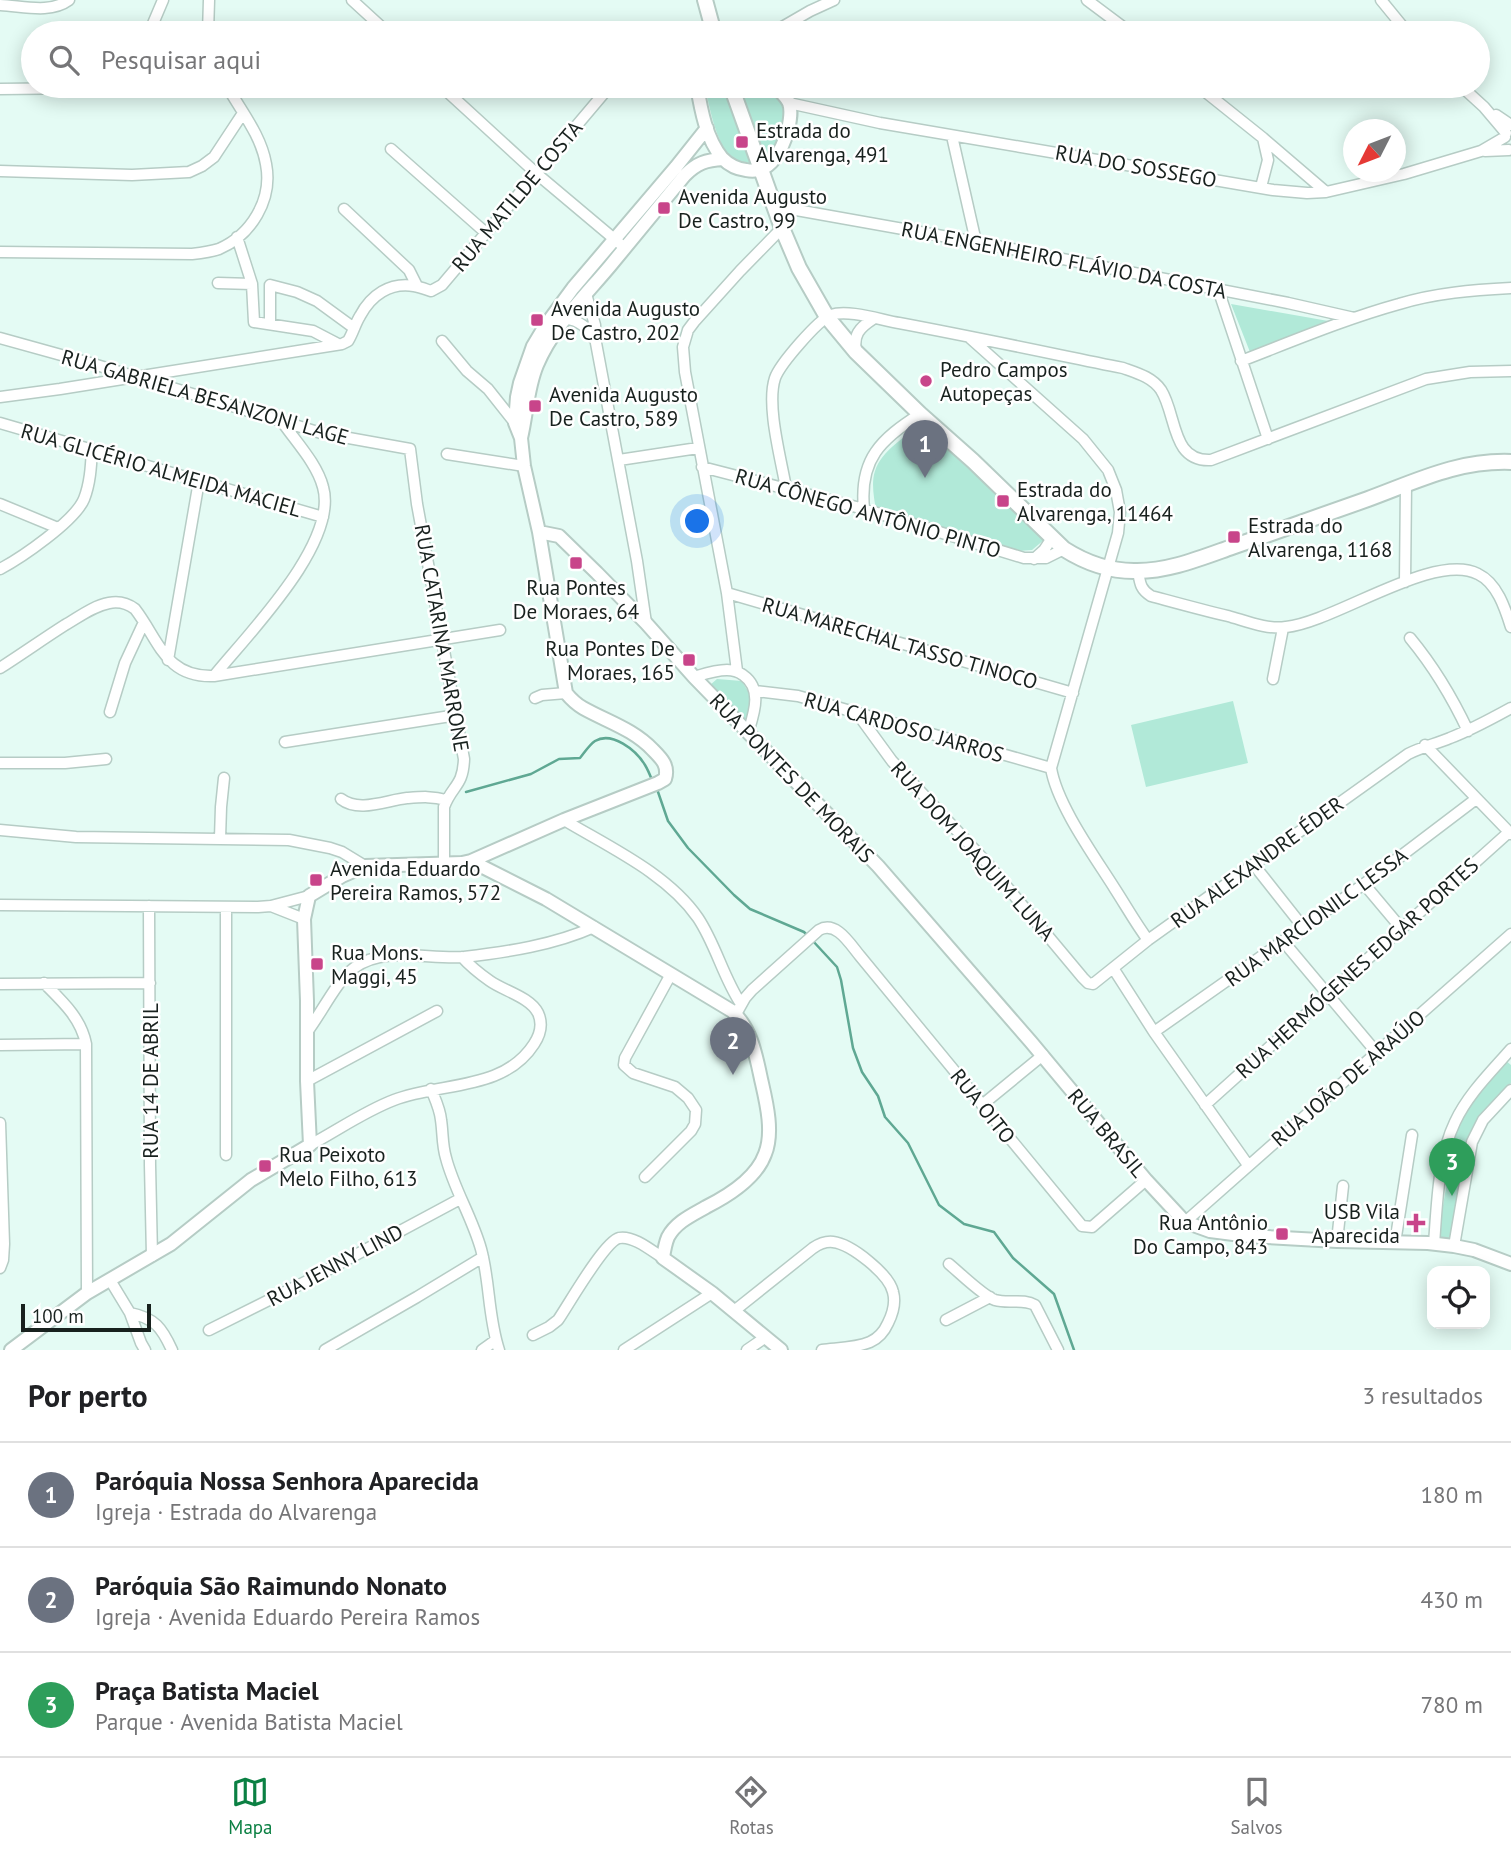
<!DOCTYPE html>
<html lang="pt">
<meta charset="utf-8">
<style>
body{margin:0;font-family:"PT Sans",sans-serif;background:#f2f2f2;color:#202124}
.controls{position:absolute;right:21px;bottom:21px;display:grid;overflow:hidden;border-radius:14px;box-shadow:0 4px 18px #0003}
.controls button{width:63px;height:63px;display:grid;place-items:center;padding:0;border:0;border-bottom:2px solid #e0e0e0;background:#fff;color:#202124;font:35px sans-serif}
.compass{position:absolute;left:1343px;top:119px;width:63px;height:63px;border-radius:50%;background:#fff;box-shadow:0 4px 18px #0003;rotate:228deg}
.scale{position:absolute;left:21px;bottom:18px;width:130px;box-sizing:border-box;padding-left:7px;border:4px solid #18211e;border-top:0;font-size:19px;line-height:24px;white-space:nowrap;color:#18211e;-webkit-text-stroke:5px #fff;paint-order:stroke}
.you{position:absolute;left:698px;top:522px;width:24px;height:24px;margin:-18px;border:5px solid #fff;border-radius:50%;background:#1a73e8;box-shadow:0 0 0 10px #1a73e833}
.badge{display:grid;place-items:center;width:46px;height:46px;border-radius:50%;background:#0b8043;color:#fff;font-size:23px;font-weight:700}
.pin{position:absolute;translate:-50% -58px;filter:drop-shadow(0 2px 4px #0008)}
.pin::after{content:'';position:absolute;top:37px;width:24px;height:21px;background:inherit;clip-path:polygon(0 0,100% 0,50% 100%)}
.list{margin:0;padding:0;list-style:none}
h2{display:flex;justify-content:space-between;align-items:center;height:91px;margin:0;padding:0 28px;font-size:30px}
h2 small{font-size:23px;font-weight:400;color:#757577}
.list li{display:grid;grid-template-columns:46px 1fr auto;gap:21px;align-items:center;box-sizing:border-box;height:105px;padding:0 28px;border-top:2px solid #e0e0e0}
.list b{display:block;font-size:26px;white-space:nowrap}
.list p{margin:0;font-size:23px;white-space:nowrap;color:#757577}
.list em{font-size:23px;font-style:normal;color:#757577}
.icon{flex:none;width:38px;height:38px;fill:none;stroke:currentColor;stroke-width:2;stroke-linecap:round;stroke-linejoin:round}
.map{position:relative;flex:none;width:1511px;height:1350px;overflow:hidden}
.search{position:absolute;background:#fff;box-shadow:0 4px 18px #0003;left:21px;right:21px;top:21px;height:77px;display:flex;align-items:center;gap:18px;box-sizing:border-box;padding:0 24px;border-radius:38px;color:#757577;font-size:26px}
.sheet{height:406px;background:#fff}
nav{display:flex;justify-content:space-around;align-items:center;box-sizing:border-box;height:98px;border-top:2px solid #e0e0e0;background:#fff;font-size:19px;color:#757577}
nav a{display:grid;justify-items:center;gap:4px}
nav .on{color:#0b8043}
.map>svg:first-child{display:block}
.green{fill:#b1e9d8}
.lines{fill:none;stroke-linecap:round;stroke-linejoin:round}
.stream{stroke:#5fa893;stroke-width:2.5}
.minor-casing{stroke:#b6ccc5;stroke-width:13}
.tertiary-casing{stroke:#b6ccc5;stroke-width:16}
.primary-casing{stroke:#b6ccc5;stroke-width:18}
.minor{stroke:#fff;stroke-width:10}
.tertiary{stroke:#fff;stroke-width:12}
.primary{stroke:#fff;stroke-width:14}
.poi-dot{fill:#c8458a;stroke:#fff;stroke-width:2.5}
.labels{text-anchor:middle;dominant-baseline:central;stroke-width:5;stroke-linejoin:round;paint-order:stroke}
.poi-label{font-size:21px;fill:#18211e;stroke:#fff;text-anchor:start}
.street-label{font-size:21px;fill:#18211e;stroke:#fff}
</style>
<div class="map">
<svg width="1511" height="1350" viewBox="0 0 1511 1350">
<rect width="100%" height="100%" fill="#e4fbf4"/>
<!-- green -->
<path class="green" d="M705,86H768L786,102C785,117 779,148 767,157C760,161 752,164 745,167C740,164 735,161 731,157C716,143 709,106 705,86Z
M1231,304L1334,322L1250,352Z
M921,425L1045,539L1032,550L1019,551L876,510C874,498 871,483 875,471C882,450 905,437 921,425Z
M717,679L742,681C753,700 755,700 746,721L710,685Z
M1233,701L1248,763L1146,787L1131,725Z
M1505,1060L1511,1065V1083L1489,1108L1473,1130L1451,1243L1437,1241L1455,1134L1468,1106Z"/>
<g class="lines">
<!-- stream -->
<path class="stream" d="M657,789L668,821L688,848L734,895L750,909L804,932L807,935
M466,792L531,774L559,759L580,758C585,752 589,745 595,741C612,731 636,750 645,765C648,770 650,775 652,780
M812,940L837,967L841,980L853,1048L862,1072L878,1096L885,1117L908,1143L939,1205L964,1224L994,1232L1013,1258L1054,1294L1074,1350"/>
<!-- minor casing -->
<g class="minor-casing">
<path id="minor" d="M352,0L388,33
M1087,0L1131,33
M1381,0L1408,33
M0,5C23,6 50,14 69,0
M149,33L163,0
M208,33L209,0
M772,33L810,11L834,0
M441,86L537,174L625,248
M1198,86L1263,138L1326,192
M1461,86L1484,107L1506,133
M0,89L88,88L104,86
M789,103L880,123L1273,190L1307,193L1326,192L1404,174L1481,151L1505,137
M1496,115L1511,125
M952,136L976,242
M391,149L486,233
M1485,151L1509,150
M0,171L132,175L189,172L202,166L214,157L243,113
M1261,187L1268,160L1263,138
M774,206L976,242L1288,303L1354,318
M344,209L409,270L417,286
M237,237L252,284
M0,252L192,254C201,253 210,252 219,249C251,235 273,200 266,164C261,135 241,111 227,86
M218,283L252,284L254,322L313,331L338,344
M1218,289L1268,439
M586,294L595,325L596,343L637,561L646,623
M566,319C580,320 587,328 594,339
M270,324V285L297,292L317,301L354,328
M0,338L90,363L321,433L410,449L417,504L464,759C463,787 452,785 444,807V864
M970,338L1083,439L1108,470L1116,490L1120,512L1118,533L1051,768C1057,805 1095,857 1115,889C1126,906 1136,924 1148,940
M442,341L467,371L488,389L515,423
M856,352C853,335 859,328 873,319
M1241,361C1293,341 1345,319 1399,304C1435,293 1473,290 1511,288
M0,397L60,389L342,344L348,341C353,333 355,324 360,316C371,295 390,282 414,286C420,287 425,289 431,291L442,285L610,86
M0,423L323,517
M447,454L524,466
M619,460L698,448
M702,467L864,509L1024,558H1046L1064,549
M786,488C781,459 766,405 775,378C780,364 818,320 831,315C848,309 881,320 899,323C974,337 1049,353 1123,368C1137,373 1152,377 1161,390C1177,415 1171,462 1211,460L1426,379L1470,372L1511,371
M0,504L58,528
M864,509C859,459 881,439 920,414
M1034,559L1044,550L1052,538
M0,569C21,558 75,521 84,499C90,484 91,467 92,450
M1138,571C1140,583 1140,589 1151,596C1177,603 1202,610 1228,616C1246,621 1267,630 1286,627C1335,622 1434,551 1478,574C1497,583 1505,608 1511,627
M1405,582L1406,485
M727,593L1073,693
M1410,638C1434,667 1452,697 1468,731
M168,660L199,481
M0,668C22,654 43,639 65,625C79,617 93,606 109,603C119,601 127,603 135,609C159,640 165,678 214,676L500,630
M737,671L727,593L685,372L683,347L688,330L694,322L740,271L782,228
M214,676C247,635 339,543 323,487C317,464 297,443 283,423
M694,677C704,674 716,670 727,670C733,670 739,672 743,675C763,689 754,713 748,733
M1273,679L1283,628
M755,691L798,696L1051,768
M535,698L542,695L566,693
M110,712L125,663L144,622
M857,713L892,761L987,863L1083,978L1088,983L1093,984L1148,940L1408,754C1422,747 1436,744 1450,738C1471,730 1491,719 1511,708
M285,742L457,715
M1425,745L1511,834
M0,763H65L106,759
M341,799C359,813 387,800 407,798C421,797 433,796 446,800
M564,820C609,847 668,874 698,918C716,945 723,977 741,1004
M0,830L76,837L289,840L330,848L342,852L365,866
M220,838L221,807L224,778
M1254,865L1303,927
M1364,884L1401,928
M0,905L258,907L271,906L309,896
M149,906L150,1165L152,1256
M271,906L304,919
M1283,941L1377,1053
M1113,968L1154,1032L1248,1165
M44,983C62,1001 81,1018 86,1044L87,1293
M0,984L150,983
M736,1014L745,998L752,990L819,930C836,920 850,944 860,956L1082,1226L1092,1227L1146,1180
M307,1032C321,1014 337,980 354,968C385,945 429,960 464,957C507,952 554,945 594,927
M1154,1032L1364,884L1476,799
M0,1045L86,1044
M307,1081L437,1011
M431,1089C435,1099 440,1109 441,1120C443,1133 442,1145 446,1158C454,1189 472,1217 481,1249C490,1282 488,1317 499,1350
M982,1105L1043,1055
M1205,1105L1509,832
M0,1123L4,1244L3,1260L0,1268
M310,1145C338,1130 365,1111 394,1100C441,1082 504,1091 534,1044C540,1035 543,1024 538,1013C530,997 504,991 490,981C480,974 470,966 462,957
M226,1155V907
M645,1177L691,1131L695,1124L696,1110L688,1098L675,1087L633,1073L624,1065L625,1058L671,974
M1185,1222L1511,934
M1337,1241L1343,1186
M1395,1243L1412,1135
M1434,1244C1437,1205 1438,1157 1455,1122C1468,1094 1491,1072 1511,1049
M1454,1246L1472,1142L1483,1120L1511,1090
M949,1264C960,1273 983,1296 995,1300C1009,1304 1023,1298 1035,1305L1058,1350
M110,1280L130,1313L141,1343L145,1350
M734,1311L813,1248C819,1244 825,1241 833,1242C851,1244 889,1274 893,1292C896,1303 893,1313 888,1323C884,1332 879,1338 870,1342C856,1348 838,1348 822,1350
M130,1313C155,1318 162,1328 172,1350
M946,1320L990,1297
M209,1330L307,1281L460,1199
M533,1335L549,1327L558,1320C569,1304 604,1242 619,1238C633,1235 652,1251 663,1258
M325,1350L417,1297L483,1257
M482,1350L496,1340
M624,1350L712,1293
M747,1350L766,1337"/>
</g>
<!-- tertiary casing -->
<g class="tertiary-casing">
<path id="tertiary" d="M697,86C701,110 706,138 722,158C728,164 737,169 746,170C771,175 782,150 788,130C790,121 792,111 789,103C786,96 779,91 775,86
M521,438C527,413 527,389 537,365C553,327 584,297 610,266C635,236 660,205 685,175C697,163 706,160 723,159
M539,532L559,536L597,573L646,623L694,677L878,866L1031,1042L1146,1180L1185,1222L1210,1231L1249,1236L1337,1241L1428,1243L1454,1246L1474,1250L1511,1264
M471,861L546,899L732,1011C751,1028 756,1055 761,1079C766,1101 774,1132 765,1154C756,1179 728,1196 706,1207C692,1215 676,1222 668,1237C665,1244 664,1251 663,1258L712,1293L781,1350
M11,1350L87,1293L171,1244L251,1180L310,1145L307,1081V1001L304,919L309,896L342,876L365,866L462,863L471,861L564,820L658,783L665,779C669,766 662,759 653,750C633,729 608,722 583,708C576,704 571,699 566,693L539,532L524,466L521,438L515,423L517,397L520,383L533,346L545,326L573,288L676,167L707,128"/>
</g>
<!-- primary casing -->
<g class="primary-casing">
<path id="primary" d="M705,0L714,33
M731,86L782,228L799,268L827,317L856,352L920,414L973,461L1064,549C1086,563 1108,571 1134,571C1167,572 1201,558 1232,547C1277,531 1323,515 1368,499C1417,481 1458,460 1511,462"/>
</g>
<!-- minor -->
<use href="#minor" class="minor"/>
<!-- tertiary -->
<use href="#tertiary" class="tertiary"/>
<!-- primary -->
<use href="#primary" class="primary"/>
</g>
<!-- markers -->
<g class="poi-dot">
<rect x="735" y="135" width="14" height="14" rx="3.5"/>
<rect x="657" y="201" width="14" height="14" rx="3.5"/>
<rect x="530" y="313" width="14" height="14" rx="3.5"/>
<circle cx="926" cy="381" r="7"/>
<rect x="528" y="399" width="14" height="14" rx="3.5"/>
<rect x="996" y="494" width="14" height="14" rx="3.5"/>
<rect x="1227" y="530" width="14" height="14" rx="3.5"/>
<rect x="569" y="556" width="14" height="14" rx="3.5"/>
<rect x="682" y="653" width="14" height="14" rx="3.5"/>
<rect x="309" y="873" width="14" height="14" rx="3.5"/>
<rect x="310" y="957" width="14" height="14" rx="3.5"/>
<rect x="258" y="1159" width="14" height="14" rx="3.5"/>
<path d="M1412.5 1212.5h7v7h7v7h-7v7h-7v-7h-7v-7h7z"/>
<rect x="1275" y="1227" width="14" height="14" rx="3.5"/>
</g>
<g class="labels">
<!-- poi labels -->
<g class="poi-label">
<text x="756" y="130">Estrada do<tspan x="756" dy="24">Alvarenga, 491</tspan></text>
<text x="678" y="196">Avenida Augusto<tspan x="678" dy="24">De Castro, 99</tspan></text>
<text x="551" y="308">Avenida Augusto<tspan x="551" dy="24">De Castro, 202</tspan></text>
<text x="940" y="369">Pedro Campos<tspan x="940" dy="24">Autopeças</tspan></text>
<text x="549" y="394">Avenida Augusto<tspan x="549" dy="24">De Castro, 589</tspan></text>
<text x="1017" y="489">Estrada do<tspan x="1017" dy="24">Alvarenga, 11464</tspan></text>
<text x="1248" y="525">Estrada do<tspan x="1248" dy="24">Alvarenga, 1168</tspan></text>
<text x="576" y="587" text-anchor="middle">Rua Pontes<tspan x="576" dy="24">De Moraes, 64</tspan></text>
<text x="675" y="648" text-anchor="end">Rua Pontes De<tspan x="675" dy="24">Moraes, 165</tspan></text>
<text x="330" y="868">Avenida Eduardo<tspan x="330" dy="24">Pereira Ramos, 572</tspan></text>
<text x="331" y="952">Rua Mons.<tspan x="331" dy="24">Maggi, 45</tspan></text>
<text x="279" y="1154">Rua Peixoto<tspan x="279" dy="24">Melo Filho, 613</tspan></text>
<text x="1400" y="1211" text-anchor="end">USB Vila<tspan x="1400" dy="24">Aparecida</tspan></text>
<text x="1268" y="1222" text-anchor="end">Rua Antônio<tspan x="1268" dy="24">Do Campo, 843</tspan></text>
</g>
<!-- street labels -->
<g class="street-label">
<text transform="translate(1136 166) rotate(10)">RUA DO SOSSEGO</text>
<text transform="translate(517 196) rotate(-50)">RUA MATILDE COSTA</text>
<text transform="translate(1064 260) rotate(11)">RUA ENGENHEIRO FLÁVIO DA COSTA</text>
<text transform="translate(205 397) rotate(16)">RUA GABRIELA BESANZONI LAGE</text>
<text transform="translate(161 470) rotate(16)">RUA GLICÉRIO ALMEIDA MACIEL</text>
<text transform="translate(868 513) rotate(16)">RUA CÔNEGO ANTÔNIO PINTO</text>
<text transform="translate(442 638) rotate(80)">RUA CATARINA MARRONE</text>
<text transform="translate(900 643) rotate(16)">RUA MARECHAL TASSO TINOCO</text>
<text transform="translate(904 727) rotate(16)">RUA CARDOSO JARROS</text>
<text transform="translate(792 778) rotate(46)">RUA PONTES DE MORAIS</text>
<text transform="translate(973 851) rotate(48)">RUA DOM JOAQUIM LUNA</text>
<text transform="translate(1257 862) rotate(-36)">RUA ALEXANDRE ÉDER</text>
<text transform="translate(1316 917) rotate(-36)">RUA MARCIONILC LESSA</text>
<text transform="translate(1357 968) rotate(-42)">RUA HERMÓGENES EDGAR PORTES</text>
<text transform="translate(1348 1078) rotate(-41)">RUA JOÃO DE ARAÚJO</text>
<text transform="translate(150 1081) rotate(-90)">RUA 14 DE ABRIL</text>
<text transform="translate(983 1106) rotate(51)">RUA OITO</text>
<text transform="translate(1107 1133) rotate(50)">RUA BRASIL</text>
<text transform="translate(335 1265) rotate(-28)">RUA JENNY LIND</text>
</g>
</g>
</svg>
<div class="controls">
<button><svg class="icon" aria-label="locate" viewBox="0 0 24 24"><circle cx="12" cy="12" r="6"/><path d="M12 2v4M12 18v4M2 12h4M18 12h4"/></svg></button>
</div>
<svg class="compass" viewBox="-18 -18 36 36"><path d="M0-13l5 13h-10z" fill="#e53935"/><path d="M0 13l5-13h-10z" fill="#757577"/></svg>
<div class="scale">100 m</div>
<div class="you"></div>
<div class="pin badge" style="left:925px;top:478px;background:#6b7280">1</div>
<div class="pin badge" style="left:733px;top:1075px;background:#6b7280">2</div>
<div class="pin badge" style="left:1452px;top:1196px;background:#2e9e5b">3</div>
<div class="search"><svg class="icon" aria-label="search" viewBox="0 0 24 24"><circle cx="10" cy="10" r="6"/><path d="M15 15l6 6"/></svg>Pesquisar aqui</div>
</div>
<section class="sheet">
<h2>Por perto<small>3 resultados</small></h2>
<ul class="list">
<li><span class="badge" style="background:#6b7280">1</span><div><b>Paróquia Nossa Senhora Aparecida</b><p>Igreja · Estrada do Alvarenga</p></div><em>180 m</em></li>
<li><span class="badge" style="background:#6b7280">2</span><div><b>Paróquia São Raimundo Nonato</b><p>Igreja · Avenida Eduardo Pereira Ramos</p></div><em>430 m</em></li>
<li><span class="badge" style="background:#2e9e5b">3</span><div><b>Praça Batista Maciel</b><p>Parque · Avenida Batista Maciel</p></div><em>780 m</em></li>
</ul>
</section>
<nav>
<a class="on"><svg class="icon" aria-label="map" viewBox="0 0 24 24"><path d="M3 6l6-2 6 2 6-2v14l-6 2-6-2-6 2zM9 4v14M15 6v14"/></svg>Mapa</a>
<a><svg class="icon" aria-label="directions" viewBox="0 0 24 24"><path d="M12 3l9 9-9 9-9-9zM9 14v-3h6M13 9l2 2-2 2"/></svg>Rotas</a>
<a><svg class="icon" aria-label="saved" viewBox="0 0 24 24"><path d="M7 4h10v16l-5-4-5 4z"/></svg>Salvos</a>
</nav>
